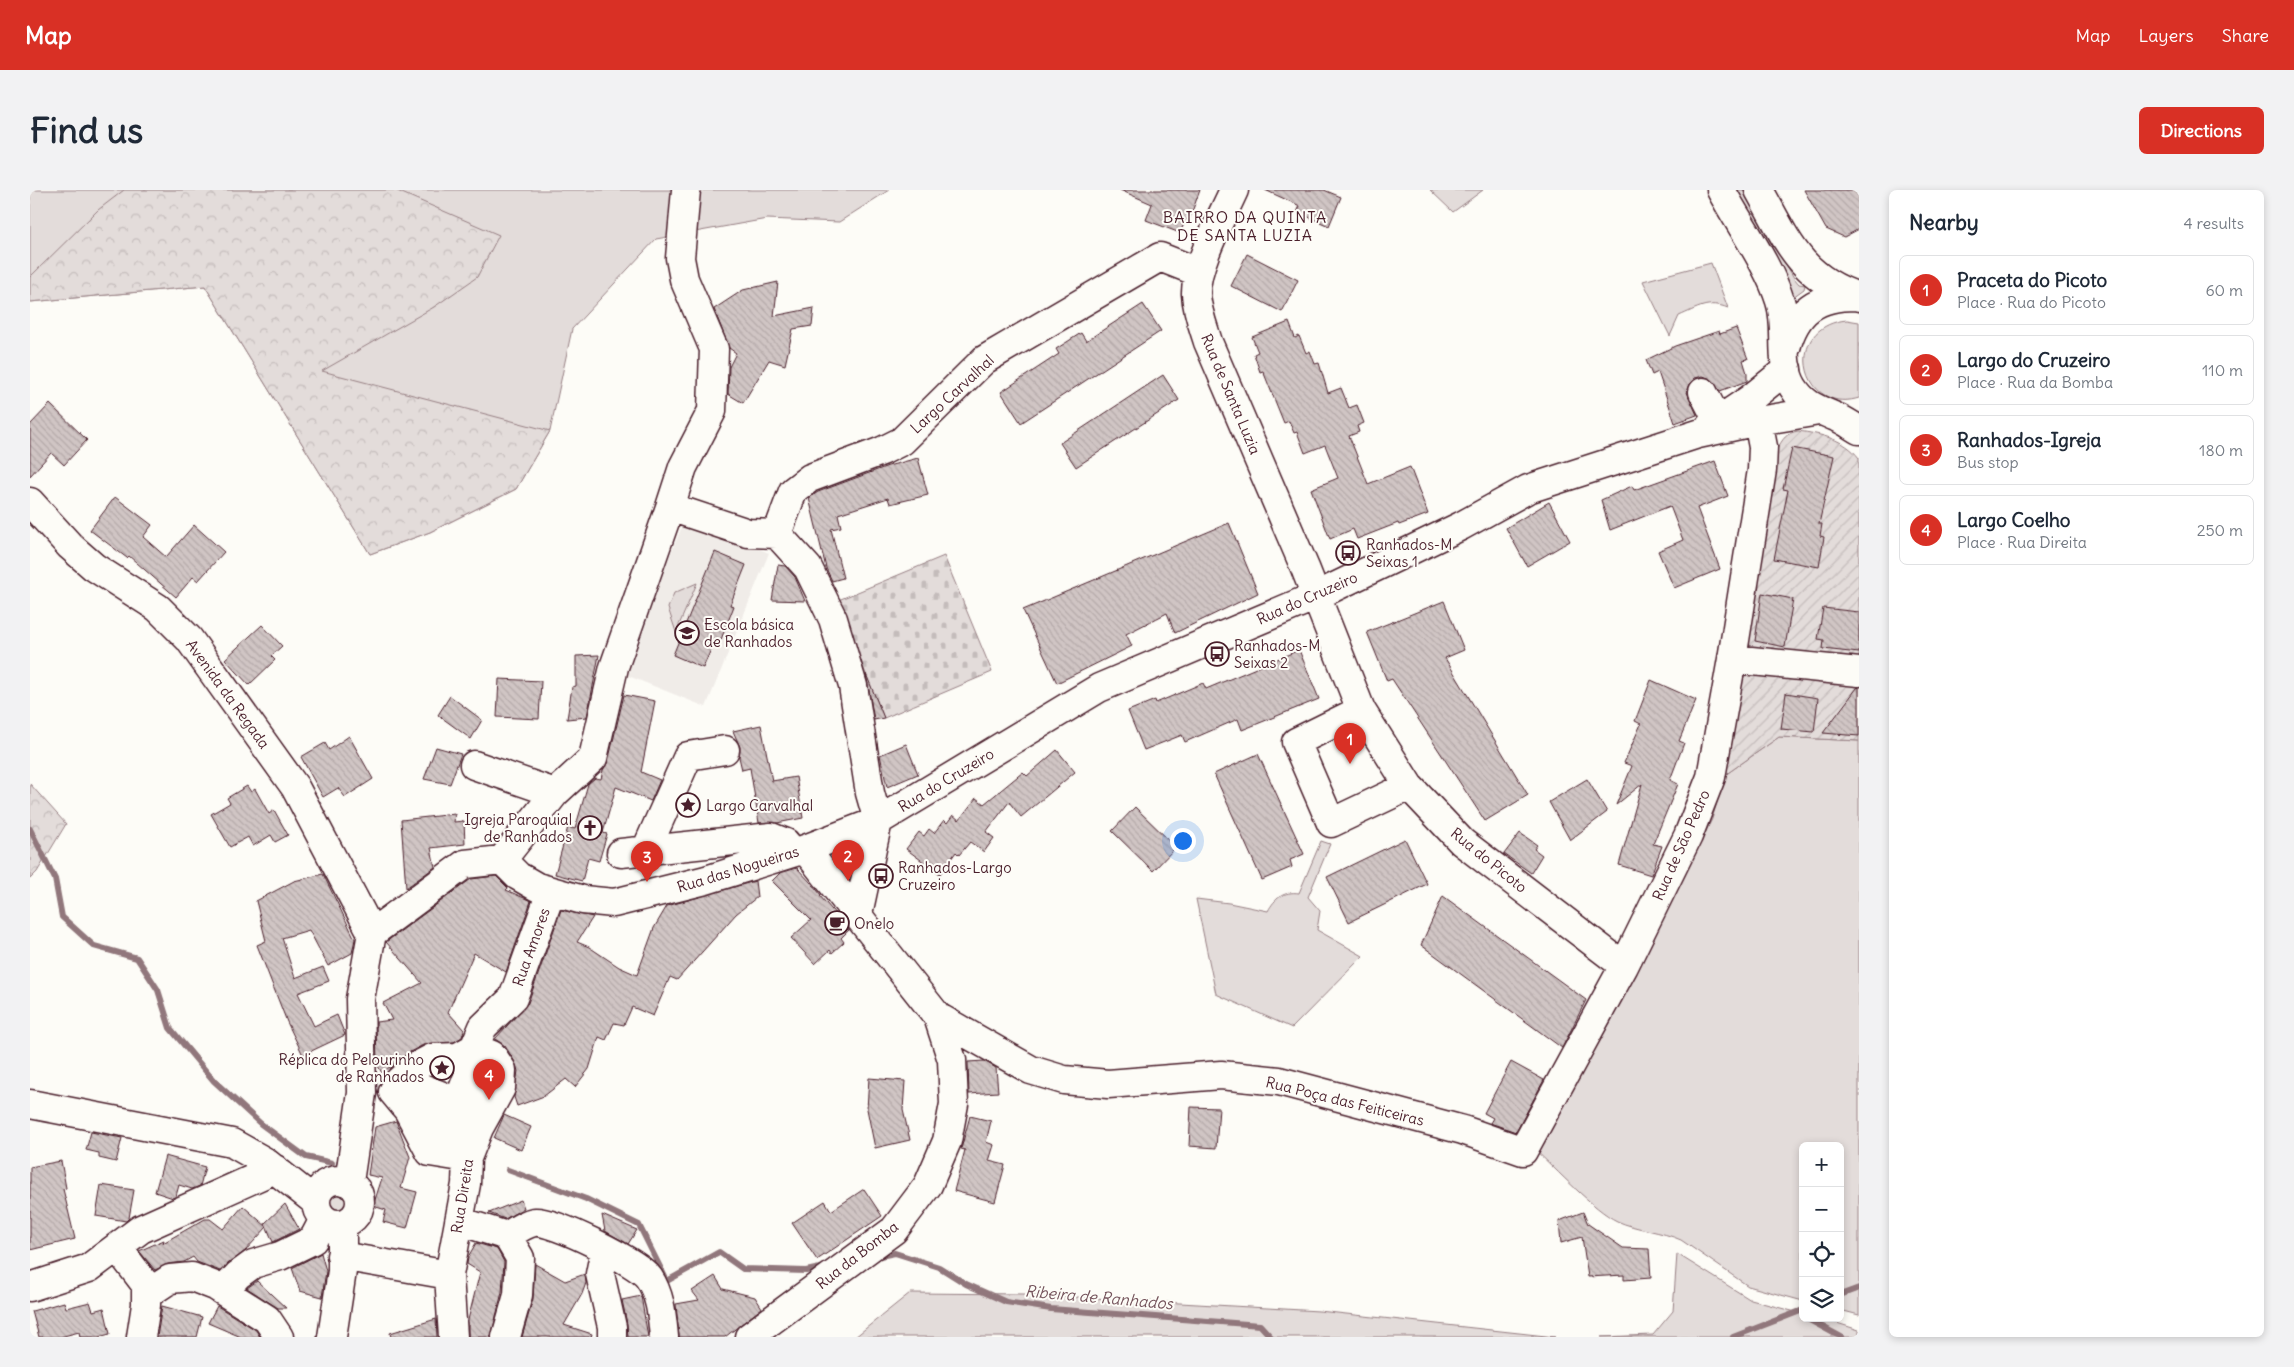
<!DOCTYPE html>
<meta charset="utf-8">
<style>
body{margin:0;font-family:Delius,sans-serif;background:#f2f2f3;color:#1f2937}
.controls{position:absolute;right:15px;bottom:15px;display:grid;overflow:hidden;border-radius:8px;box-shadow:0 2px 8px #0003}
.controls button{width:45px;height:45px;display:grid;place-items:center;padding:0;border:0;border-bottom:1px solid #e0e1e3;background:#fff;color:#1f2937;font:25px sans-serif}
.you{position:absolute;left:1152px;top:650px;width:18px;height:18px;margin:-12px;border:4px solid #fff;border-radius:50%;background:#1a73e8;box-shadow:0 0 0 8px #1a73e833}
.badge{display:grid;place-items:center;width:32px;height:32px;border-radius:50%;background:#d93025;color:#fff;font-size:16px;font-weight:700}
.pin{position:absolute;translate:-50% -41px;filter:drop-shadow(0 1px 2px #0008)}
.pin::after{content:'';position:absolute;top:26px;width:18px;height:15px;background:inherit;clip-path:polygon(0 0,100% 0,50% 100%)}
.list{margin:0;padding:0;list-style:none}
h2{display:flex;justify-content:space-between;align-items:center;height:65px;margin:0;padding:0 20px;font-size:21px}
h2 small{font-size:16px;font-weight:400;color:#747a83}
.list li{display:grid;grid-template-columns:32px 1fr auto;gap:15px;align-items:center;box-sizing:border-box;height:70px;margin:0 10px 10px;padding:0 10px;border:1px solid #e0e1e3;border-radius:8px}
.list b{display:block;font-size:19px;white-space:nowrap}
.list p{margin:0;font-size:16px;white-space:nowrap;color:#747a83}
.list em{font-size:16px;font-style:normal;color:#747a83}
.icon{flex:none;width:28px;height:28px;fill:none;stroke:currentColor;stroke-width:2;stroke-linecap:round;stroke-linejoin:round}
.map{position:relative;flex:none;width:1829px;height:1147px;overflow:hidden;border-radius:8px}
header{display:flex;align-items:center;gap:30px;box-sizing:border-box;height:70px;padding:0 25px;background:#d93025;color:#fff}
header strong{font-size:24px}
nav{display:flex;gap:28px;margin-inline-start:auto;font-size:18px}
.intro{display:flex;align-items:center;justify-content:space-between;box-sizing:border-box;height:120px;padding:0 30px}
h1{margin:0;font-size:35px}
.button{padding:12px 22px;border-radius:8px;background:#d93025;color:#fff;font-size:18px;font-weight:700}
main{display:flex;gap:30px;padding:0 30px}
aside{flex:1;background:#fff;border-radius:8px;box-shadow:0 2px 8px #0003}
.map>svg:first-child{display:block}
.built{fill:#f0ece8}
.green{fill:#e3dcda;stroke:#967e82}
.forest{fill:url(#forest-crowns);stroke:#967e82}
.cemetery{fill:url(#cemetery-stones);stroke:#967e82}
.garden{fill:url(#garden-furrows);stroke:#967e82}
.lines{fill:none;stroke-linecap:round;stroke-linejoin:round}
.stream{stroke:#91777b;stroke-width:6}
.building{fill:url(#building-back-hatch);stroke:#4a1f2b}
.minor-casing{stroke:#4a1f2b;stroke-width:31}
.major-casing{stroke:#4a1f2b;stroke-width:31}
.minor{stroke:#fdfcf7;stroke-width:28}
.major{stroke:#fdfcf7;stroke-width:28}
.labels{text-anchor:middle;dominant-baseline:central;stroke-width:4;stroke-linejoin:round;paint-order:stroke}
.street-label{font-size:15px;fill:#4a1f2b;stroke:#fdfcf7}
.poi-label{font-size:15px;fill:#4a1f2b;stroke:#fdfcf7;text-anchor:start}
.neighbourhood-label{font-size:16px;letter-spacing:1px;fill:#4a1f2b;stroke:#fdfcf7}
.water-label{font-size:16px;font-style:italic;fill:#73525a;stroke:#fdfcf7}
</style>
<header>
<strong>Map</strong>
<nav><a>Map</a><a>Layers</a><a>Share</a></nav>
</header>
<div class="intro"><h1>Find us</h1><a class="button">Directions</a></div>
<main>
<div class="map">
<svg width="1829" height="1147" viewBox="0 0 1829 1147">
<defs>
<pattern id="forest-crowns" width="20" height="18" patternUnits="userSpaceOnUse" patternTransform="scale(1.25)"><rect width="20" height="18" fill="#e3dcda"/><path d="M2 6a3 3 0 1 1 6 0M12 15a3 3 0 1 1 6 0" fill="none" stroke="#c4bcbb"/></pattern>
<pattern id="cemetery-stones" width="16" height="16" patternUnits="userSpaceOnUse" patternTransform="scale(1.25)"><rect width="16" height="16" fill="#e3dcda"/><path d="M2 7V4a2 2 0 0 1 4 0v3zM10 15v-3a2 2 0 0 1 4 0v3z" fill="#c4bcbb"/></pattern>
<pattern id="garden-furrows" width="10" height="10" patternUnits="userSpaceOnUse" patternTransform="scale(1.25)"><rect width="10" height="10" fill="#e3dcda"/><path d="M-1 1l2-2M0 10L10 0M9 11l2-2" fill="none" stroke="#c4bcbb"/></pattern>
<pattern id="building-back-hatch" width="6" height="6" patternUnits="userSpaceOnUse" patternTransform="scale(1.25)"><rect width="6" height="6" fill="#d0c5c4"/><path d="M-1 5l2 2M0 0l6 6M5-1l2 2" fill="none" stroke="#b4a9a9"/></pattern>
</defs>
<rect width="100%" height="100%" fill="#fdfcf7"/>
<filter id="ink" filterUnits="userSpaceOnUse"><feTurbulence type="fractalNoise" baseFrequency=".02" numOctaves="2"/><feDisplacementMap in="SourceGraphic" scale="10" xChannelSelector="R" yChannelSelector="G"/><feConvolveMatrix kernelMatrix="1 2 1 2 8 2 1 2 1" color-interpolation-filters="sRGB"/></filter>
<g filter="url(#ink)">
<!-- built -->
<path class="built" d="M668,333L739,363L676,517L591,483L650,341L653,335Z"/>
<!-- green -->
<path class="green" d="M0,0H859L809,32L737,29L626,49L542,139L520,241L486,299L400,342L340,364L175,96L0,112Z
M1400,0H1453L1423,22Z
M1704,0H1714L1764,88L1769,94L1775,95L1774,99L1763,107Z
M1681,73L1698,118C1678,110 1668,118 1649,126L1640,146L1613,91Z
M1817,130L1829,132V208C1771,226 1751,136 1817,130Z
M667,393L646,442L638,418L644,403Z
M1749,547L1829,551V1125L1810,1120V956H1773V1111L1718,1096L1651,1050C1631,1041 1607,1040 1587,1031C1564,1020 1526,979 1505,960L1580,833L1682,629L1695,585Z
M1291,651L1300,654L1278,707L1290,721L1287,740L1333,766L1262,838L1186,804L1166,709L1199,713L1238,721C1245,708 1254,701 1269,703Z
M297 1012a11 11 0 1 1 22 0a11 11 0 1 1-22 0Z
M1647,1064L1721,1110L1773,1124V1128H1791L1829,1140V1147H1571L1623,1145L1643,1121Z
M880,1103L993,1104L1289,1121L1525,1147H825Z"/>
<!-- forest -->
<path class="forest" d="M94,0H365L469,45L447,87L404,117L292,181L520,241L486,299L400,342L340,364L175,96L0,112V87L68,20Z
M0,594L36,634L7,682L0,689Z"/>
<!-- cemetery -->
<path class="cemetery" d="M914,366L962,482L854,528L806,411Z"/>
<!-- garden -->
<path class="garden" d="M1768,241C1790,244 1815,249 1829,268V473L1724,460L1717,452L1727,377L1747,259C1753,249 1756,243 1768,241Z
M1713,478L1829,490V551L1749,547L1695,585Z"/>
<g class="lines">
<!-- stream -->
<path class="stream" d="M0,639L25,689L32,727L64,756L107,768L128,800L140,838L184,891L231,934L276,967L302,973
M478,980L556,1009L609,1035L637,1091L689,1062L713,1079L776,1081L795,1077
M845,1067L865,1063L909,1077L936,1094L976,1112L1021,1119L1230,1135L1241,1147
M1810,1105L1829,1098
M1776,1128L1811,1147
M1703,1147L1773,1120"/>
</g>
<!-- building -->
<path class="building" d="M1090,0H1170L1159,30L1156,29L1150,43L1116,30L1122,14Z
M1235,0H1294L1311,7L1299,36L1267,22L1270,16Z
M1774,0H1829V39L1814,47L1796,39Z
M1217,64L1268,90L1252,122L1201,96Z
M748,92L744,126L784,118L782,136L763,139L755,175L739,170L713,213L698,204L699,177L706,163L699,158L684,119L713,100Z
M1113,114L1131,141L991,233L971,202L1029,164L1026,159L1051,143L1056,151Z
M1259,132L1265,148L1269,146L1276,163L1280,161L1285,174L1289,173L1298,203L1311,198L1319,218L1327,215L1334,233L1327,236L1329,242L1319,246L1338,294L1380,277L1398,324L1369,335L1368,333L1327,349L1323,339L1300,349L1281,299L1308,288L1295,255L1275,263L1267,242L1264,243L1259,231L1254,233L1233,181L1230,182L1224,164L1228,162L1222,147Z
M1706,138L1718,169L1713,170L1717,183V191L1690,201L1681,189L1673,186L1665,188L1660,194L1657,202L1667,225L1645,233L1628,182L1622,185L1616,170L1645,156L1689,141L1690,144Z
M1133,185L1149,210L1046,277L1030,253Z
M20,214L57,250L34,275L21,263L0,286V235Z
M1762,258L1804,266L1789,334H1792L1790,346L1794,347L1789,377L1744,369L1758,300L1753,299Z
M888,268L898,305L860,314L858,308L808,324L811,337L801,339L813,388L802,391L796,378L779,308L788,302L858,276Z
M1685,271L1698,306L1667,318L1690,379L1644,398L1628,361L1653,350L1640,316L1580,340L1571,310L1602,296L1604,300Z
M85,307L122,335L113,347L136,367L164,335L194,362L168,391L163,387L146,407L99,366L97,368L60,340Z
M1519,312L1540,351L1497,376L1476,338Z
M1199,333L1228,403L1145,443L1137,423L1096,444L1102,456L1027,493L993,420Z
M685,362L716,375L700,415L704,416L690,452L685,450L673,478L643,465Z
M748,375L755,376L765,387L775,411L742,410Z
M1732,403L1763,409L1755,457L1725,451Z
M1414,411L1434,460L1415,468L1498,605L1455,631L1362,489L1357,491L1337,442Z
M1793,418L1829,422V463L1793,459L1794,450L1788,449Z
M232,435L252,456L241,466L245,470L219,495L195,469Z
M1269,460L1289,509L1212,540L1208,529L1155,552L1152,545L1114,560L1098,521L1125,510L1126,513L1173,493L1176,499Z
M569,465L557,527L537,529L542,497L546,496V466Z
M836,484L854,528L844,530Z
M469,489L511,491L509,529L467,527Z
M1621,490L1666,510L1649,551L1654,553L1640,590L1648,594L1623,654L1632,656L1621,685L1589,675L1612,594L1586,615L1602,576L1594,573L1611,534L1605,531Z
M1829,497V546L1793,543L1827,498Z
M1756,503L1788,508L1784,542L1751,539Z
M594,505L625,511L611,582L630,590L621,611L586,597L573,643L577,644L569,671L558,668L552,691L525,684L538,637L545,639L558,594L565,588L571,589L573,580L578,572Z
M420,506L452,530L441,549L408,525Z
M731,535L742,591L766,587L773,628L747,633H729L720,578L712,580L709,567L710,557L703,541Z
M319,546L343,589L315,607L308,598L293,607L271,567L295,553L299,560Z
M876,554L888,584L857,597L850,565Z
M406,557L431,564L420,594L394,589Z
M1027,560L1045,582L991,627L979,612L956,642L964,648L954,662L940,652L929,665L926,662L910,684L876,659L889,642L894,646L899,639L904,643L914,630L917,633L923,625L929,630L946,608L954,614L993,582L997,586Z
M1228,564L1274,664L1260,670L1262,677L1232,690L1184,584Z
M1557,589L1577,622L1540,650L1519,612Z
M217,596L221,602L225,599L239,624L244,620L258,645L245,652L241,645L223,656L218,647L200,657L181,624L200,613L197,608Z
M1105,617L1146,657L1123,681L1082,641Z
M425,624L424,632L434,631L435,654L401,658L405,677L376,698L371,630Z
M1490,643L1507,655L1504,659L1512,665L1501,683L1474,664Z
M1375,649L1397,694L1319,732L1297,687Z
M767,678L783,695L791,705L790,706L819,740L811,748L814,752L802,763L800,760L785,774L761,748L781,730L742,691L750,683Z
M293,684L325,749L322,763L298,776L279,740L252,748L265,788L293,777L299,791L268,803L284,836L307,825L315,845L273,865L257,832L227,755L236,751L226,711L264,691Z
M466,686L478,698L476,700L501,711L476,782L444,763L418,822L434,840L432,847L424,852L395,854L378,863L352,883L347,874L346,832L362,830L353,813L392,793L356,752L441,689Z
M725,691L727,707L706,724L647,790L640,787L623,826L602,817L594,835L584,833L576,850L569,847L559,879L545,897L536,889L514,906L487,916L484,907L488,881L485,872L475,856L465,849L498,813L531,720L563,727L547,752L559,757L589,777L607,785L624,738L637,716Z
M1413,706L1556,810L1532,858L1391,755Z
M954,871L966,878L968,902L939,904L938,872Z
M1481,872L1514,890L1486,942L1460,933L1463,928L1454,923Z
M839,888L875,891L873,920L880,950L845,958L837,919Z
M1161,917L1189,918L1186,958L1159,956Z
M474,925L501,937L491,960L464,948Z
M940,926L961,931L956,952L964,955L959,971L975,975L965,1012L924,1001L935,960L931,959Z
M366,931L380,967L371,998L387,1002L377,1038L353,1032L356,1020L343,1016L352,988L338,985L345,937Z
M61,942L92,948L86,972L69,968V963L56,960Z
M135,966L175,977L170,996L162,999L149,995L146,1006L143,1008L125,1002Z
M31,971L36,998L33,999L45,1049L0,1060V977Z
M71,995L104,1000L99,1028L96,1031L66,1026Z
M834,999L852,1026L787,1070L762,1033L795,1011L801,1021Z
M491,1010L494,1018L475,1029L459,1023Z
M255,1014L269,1039L243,1052L235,1033Z
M213,1016L237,1037L215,1061L190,1081L167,1072L163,1067L154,1072L138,1074L125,1080L109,1061L134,1050L133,1053L175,1029H180L193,1039Z
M1553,1022L1558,1034L1593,1058L1619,1059L1621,1088L1594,1090V1085L1558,1087L1552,1047L1531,1053L1529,1031Z
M572,1025L607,1040L598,1054L575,1041Z
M446,1053L467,1059L474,1072L472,1102L461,1147H438V1130L450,1082L437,1074L438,1067Z
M291,1063L296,1081L292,1107L270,1101L262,1078Z
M505,1074L535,1091L555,1084L556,1093L552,1104L534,1135L562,1144L561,1147H492L503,1109Z
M685,1086L693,1099L725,1107L732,1118L695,1147H649L646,1114L669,1110L662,1101Z
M227,1091L256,1118H248L217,1098Z
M611,1106L618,1147H598L597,1134L592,1110Z
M34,1112L36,1118L60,1112L63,1121L74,1118L80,1144L68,1147H50L49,1142L30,1147H9L2,1121Z
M132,1116L172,1127L167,1147H127Z
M187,1116L226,1140L230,1147H211L178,1133Z
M406,1129L407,1147H361L360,1143Z"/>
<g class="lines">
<!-- minor casing -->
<g class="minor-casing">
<path id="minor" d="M1204,0C1192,27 1165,75 1166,104C1167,121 1173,136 1178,152L1275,378L1331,520L1379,596L1432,652L1594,776
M1673,202L1688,231
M1680,236L1720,209L1757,179
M0,312L40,356L64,377L128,418L159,449L265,597L342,743
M640,317L653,277L682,221L684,159L654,89L650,68L656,0
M747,344L763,301L780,288L852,261L872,251L954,170L1130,67L1168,82
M1702,469L1829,482
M1331,520L1266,552L1301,633L1379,596
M444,575L525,603
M616,660L658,566L695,560
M591,663L741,647L756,653L761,662
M472,670L525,603L563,568L584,477L640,317L718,343L747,344L778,378L803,429L823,496L840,603L848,631L828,724
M908,827L1001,880L1034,890L1078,894L1191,885L1249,891L1433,940L1493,961L1594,776L1658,646L1681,587L1702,469L1732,280L1733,257L1728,231
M444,858L453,837L483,808L521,702
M444,864L463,871L458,885L454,884L428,952L413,946L420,928L381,913L387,896L428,912L444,871L441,870Z
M363,902L378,920L400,962L437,968
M363,902L369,891L385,877L402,868L428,867L444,858
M0,914L202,953L234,971L286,1012
M286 1012a22 22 0 1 1 44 0a22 22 0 1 1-44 0Z
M319,992L332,903L330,809L342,743L435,674L472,670L488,686L507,697L553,710L584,713L676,690L775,659L848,631L1069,498L1286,406L1431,336L1498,299L1668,244L1728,231L1789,221
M429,1031L477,1046L490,1068L488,1105L476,1147
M477,1046C485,1041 494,1034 504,1032C522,1029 609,1073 619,1088C631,1106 632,1127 634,1147
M87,1057L116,1095V1115L111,1147
M575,1059L570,1084L582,1137V1147
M311,1066L419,1085
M0,1097L59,1078L111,1039L245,979
M193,1101L208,1085L223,1074L250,1066L283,1050L294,1029
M116,1105L140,1089L162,1087L185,1096L237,1129L249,1147
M302,1147L312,1081V1034
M423,1147L419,1085L436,994L437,968L449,938L471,898L472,880L462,865L444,858
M719,1147L864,1040L898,995L917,951L924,914L922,870L908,827L775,659"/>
</g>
<!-- major casing -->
<g class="major-casing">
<path id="major" d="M1691,0C1709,34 1739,75 1750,111C1759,138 1748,172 1763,197C1774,215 1788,219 1806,227C1814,230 1822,236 1829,240
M1729,0C1757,50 1770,88 1829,107
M1756,158C1766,120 1787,106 1825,106"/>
</g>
<!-- minor -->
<use href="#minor" class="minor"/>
<!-- major -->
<use href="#major" class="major"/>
</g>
</g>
<!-- icons -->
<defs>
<g id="bus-ring" transform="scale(1.25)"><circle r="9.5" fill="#fdfcf7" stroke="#4a1f2b" stroke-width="1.5"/><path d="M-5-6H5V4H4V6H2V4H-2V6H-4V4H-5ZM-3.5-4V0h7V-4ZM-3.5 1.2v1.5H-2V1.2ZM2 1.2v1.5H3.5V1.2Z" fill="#4a1f2b"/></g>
<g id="school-ring" transform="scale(1.25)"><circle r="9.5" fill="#fdfcf7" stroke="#4a1f2b" stroke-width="1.5"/><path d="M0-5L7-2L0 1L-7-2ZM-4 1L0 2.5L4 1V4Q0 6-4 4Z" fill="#4a1f2b"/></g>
<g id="sight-ring" transform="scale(1.25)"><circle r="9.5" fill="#fdfcf7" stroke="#4a1f2b" stroke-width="1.5"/><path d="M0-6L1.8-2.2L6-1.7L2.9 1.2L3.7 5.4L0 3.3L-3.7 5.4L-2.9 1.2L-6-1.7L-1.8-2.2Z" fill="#4a1f2b"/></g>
<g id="church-ring" transform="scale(1.25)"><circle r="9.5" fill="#fdfcf7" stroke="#4a1f2b" stroke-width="1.5"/><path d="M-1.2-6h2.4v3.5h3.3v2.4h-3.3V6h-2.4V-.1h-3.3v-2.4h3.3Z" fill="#4a1f2b"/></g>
<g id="cafe-ring" transform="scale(1.25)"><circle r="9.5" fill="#fdfcf7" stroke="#4a1f2b" stroke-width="1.5"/><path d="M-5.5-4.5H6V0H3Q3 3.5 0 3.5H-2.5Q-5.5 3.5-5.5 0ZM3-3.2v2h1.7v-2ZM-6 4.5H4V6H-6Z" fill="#4a1f2b"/></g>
</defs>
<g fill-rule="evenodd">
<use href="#bus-ring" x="1318" y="363"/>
<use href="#school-ring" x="657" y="443"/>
<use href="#bus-ring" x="1187" y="464"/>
<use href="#sight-ring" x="658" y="615"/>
<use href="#church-ring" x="560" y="638"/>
<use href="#bus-ring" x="851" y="686"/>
<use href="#cafe-ring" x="807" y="733"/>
<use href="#sight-ring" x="412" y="878"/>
</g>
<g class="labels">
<!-- street labels -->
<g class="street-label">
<text transform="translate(922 204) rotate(-43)">Largo Carvalhal</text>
<text transform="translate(1201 204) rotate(67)">Rua de Santa Luzia</text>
<text transform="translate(1277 408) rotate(-24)">Rua do Cruzeiro</text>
<text transform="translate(198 504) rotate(54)">Avenida da Regada</text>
<text transform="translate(916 590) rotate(-31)">Rua do Cruzeiro</text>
<text transform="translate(1651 655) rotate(-66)">Rua de São Pedro</text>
<text transform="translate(1459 670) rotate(39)">Rua do Picoto</text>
<text transform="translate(708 679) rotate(-17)">Rua das Nogueiras</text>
<text transform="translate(501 757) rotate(-70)">Rua Amores</text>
<text transform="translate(1315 911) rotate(14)">Rua Poça das Feiticeiras</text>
<text transform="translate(432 1006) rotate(-81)">Rua Direita</text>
<text transform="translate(827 1065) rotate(-38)">Rua da Bomba</text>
</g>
<!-- poi labels -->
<g class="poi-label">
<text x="1336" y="354">Ranhados-M<tspan x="1336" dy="17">Seixas 1</tspan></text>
<text x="674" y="434">Escola básica<tspan x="674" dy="17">de Ranhados</tspan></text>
<text x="1204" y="455">Ranhados-M<tspan x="1204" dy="17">Seixas 2</tspan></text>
<text x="676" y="615">Largo Carvalhal</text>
<text x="542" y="629" text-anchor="end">Igreja Paroquial<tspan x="542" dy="17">de Ranhados</tspan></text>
<text x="868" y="677">Ranhados-Largo<tspan x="868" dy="17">Cruzeiro</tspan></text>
<text x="824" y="733">Onelo</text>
<text x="394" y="869" text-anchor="end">Réplica do Pelourinho<tspan x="394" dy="17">de Ranhados</tspan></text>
</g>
<!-- neighbourhood labels -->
<g class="neighbourhood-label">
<text x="1215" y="27">BAIRRO DA QUINTA<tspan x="1215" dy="18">DE SANTA LUZIA</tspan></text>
</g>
<!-- water labels -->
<g class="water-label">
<text transform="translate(1069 1107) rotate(5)">Ribeira de Ranhados</text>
</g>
</g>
</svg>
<div class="controls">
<button>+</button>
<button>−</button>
<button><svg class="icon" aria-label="locate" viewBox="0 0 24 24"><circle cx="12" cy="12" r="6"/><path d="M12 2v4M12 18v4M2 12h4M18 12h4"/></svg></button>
<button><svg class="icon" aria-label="layers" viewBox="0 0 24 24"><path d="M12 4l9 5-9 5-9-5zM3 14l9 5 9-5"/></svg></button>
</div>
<div class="you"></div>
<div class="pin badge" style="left:1320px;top:574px">1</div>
<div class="pin badge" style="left:818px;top:691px">2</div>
<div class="pin badge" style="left:617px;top:692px">3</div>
<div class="pin badge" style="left:459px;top:910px">4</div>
</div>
<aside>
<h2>Nearby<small>4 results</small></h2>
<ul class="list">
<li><span class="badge">1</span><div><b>Praceta do Picoto</b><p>Place · Rua do Picoto</p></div><em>60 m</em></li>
<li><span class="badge">2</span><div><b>Largo do Cruzeiro</b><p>Place · Rua da Bomba</p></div><em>110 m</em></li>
<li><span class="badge">3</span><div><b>Ranhados-Igreja</b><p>Bus stop</p></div><em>180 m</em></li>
<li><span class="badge">4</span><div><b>Largo Coelho</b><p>Place · Rua Direita</p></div><em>250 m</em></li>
</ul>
</aside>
</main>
